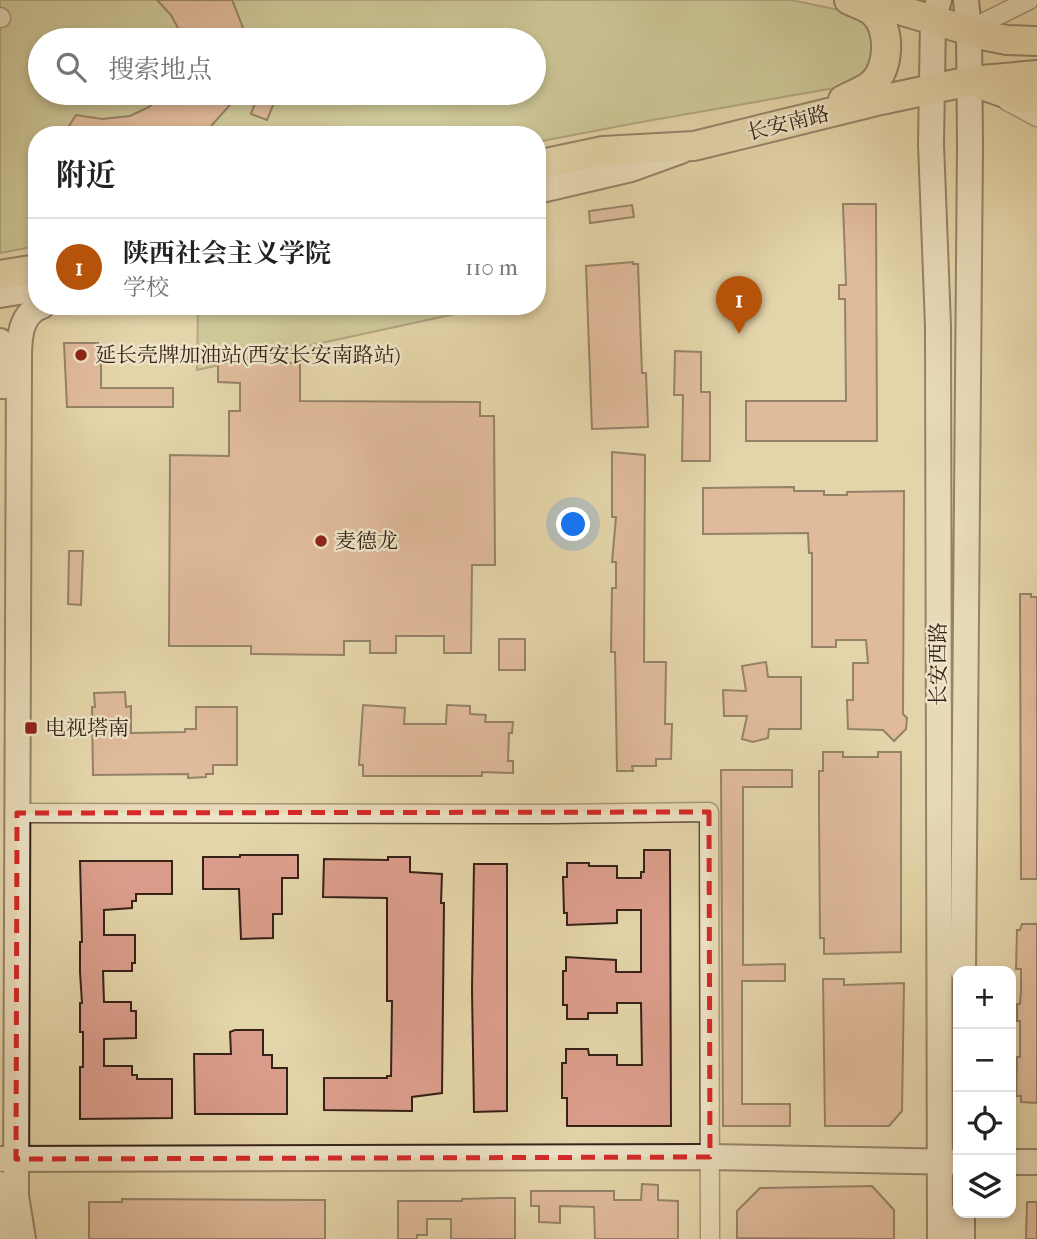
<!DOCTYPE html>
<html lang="zh">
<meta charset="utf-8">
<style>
body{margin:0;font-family:"IM FELL French Canon","Noto Serif SC",serif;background:#f6f6f6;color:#222}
.controls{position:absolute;right:21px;bottom:21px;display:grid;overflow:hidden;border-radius:14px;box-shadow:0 4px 10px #0003}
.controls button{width:63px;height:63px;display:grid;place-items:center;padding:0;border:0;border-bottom:2px solid #e0e0e0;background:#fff;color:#222;font:35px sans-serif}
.you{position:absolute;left:574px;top:525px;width:24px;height:24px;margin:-18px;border:5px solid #fff;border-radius:50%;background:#1a73e8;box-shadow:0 0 0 10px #1a73e833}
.badge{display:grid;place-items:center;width:46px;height:46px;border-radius:50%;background:#b45309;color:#fff;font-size:23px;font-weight:700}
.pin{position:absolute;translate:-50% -58px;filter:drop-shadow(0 2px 4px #0008)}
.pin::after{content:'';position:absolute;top:37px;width:24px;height:21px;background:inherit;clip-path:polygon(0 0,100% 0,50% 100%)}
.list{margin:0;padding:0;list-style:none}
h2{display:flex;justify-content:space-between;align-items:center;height:91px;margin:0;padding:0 28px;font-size:30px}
h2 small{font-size:23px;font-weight:400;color:#767676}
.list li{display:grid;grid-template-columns:46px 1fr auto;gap:21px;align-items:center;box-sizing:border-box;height:98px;padding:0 28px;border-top:2px solid #e0e0e0}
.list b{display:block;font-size:26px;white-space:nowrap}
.list p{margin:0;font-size:23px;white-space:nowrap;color:#767676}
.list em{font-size:23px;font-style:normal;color:#767676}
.icon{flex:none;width:38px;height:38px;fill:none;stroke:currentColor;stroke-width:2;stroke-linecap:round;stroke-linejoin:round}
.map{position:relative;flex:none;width:1037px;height:1239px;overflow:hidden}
.search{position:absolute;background:#fff;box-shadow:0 4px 10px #0003;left:28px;top:28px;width:518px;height:77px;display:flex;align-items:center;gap:18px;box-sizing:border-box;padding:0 24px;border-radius:38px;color:#767676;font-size:26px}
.panel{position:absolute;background:#fff;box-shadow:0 4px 10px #0003;left:28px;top:126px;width:518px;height:189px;border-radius:28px}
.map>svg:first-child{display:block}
.green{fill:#b6bc87;stroke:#766f50;stroke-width:2;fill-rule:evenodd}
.building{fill:#db9d8b;stroke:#362218;stroke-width:2}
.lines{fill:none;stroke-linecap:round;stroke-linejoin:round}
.street-casing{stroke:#624e3c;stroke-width:21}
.secondary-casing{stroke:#362218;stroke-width:28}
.primary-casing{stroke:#362218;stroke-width:32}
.street{stroke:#ede3c7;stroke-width:18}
.secondary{stroke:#ede3c7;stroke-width:24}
.primary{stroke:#e4d4a9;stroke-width:28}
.marked{fill:none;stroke:#d62828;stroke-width:5;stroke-dasharray:14 9;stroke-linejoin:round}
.poi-dot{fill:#8f2418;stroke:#ede3c7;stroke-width:2.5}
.labels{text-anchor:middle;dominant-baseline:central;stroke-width:5;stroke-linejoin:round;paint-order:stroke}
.street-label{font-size:21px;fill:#362218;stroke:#ede3c7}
.poi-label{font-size:21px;fill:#362218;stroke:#ede3c7;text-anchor:start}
</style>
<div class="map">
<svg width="1037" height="1239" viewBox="0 0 1037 1239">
<rect width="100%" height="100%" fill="#e4d4a9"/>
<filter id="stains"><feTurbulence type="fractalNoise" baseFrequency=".00286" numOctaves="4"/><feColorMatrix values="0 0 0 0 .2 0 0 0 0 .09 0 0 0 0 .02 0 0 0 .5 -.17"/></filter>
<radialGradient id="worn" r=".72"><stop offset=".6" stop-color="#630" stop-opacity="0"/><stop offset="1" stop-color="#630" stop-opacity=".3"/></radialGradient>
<!-- green -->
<path class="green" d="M0,0H791L869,16L881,54L857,84L636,123L537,142V135H37V246L0,253ZM40,40H534V93H40Z
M198,306H492L197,370Z"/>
<!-- building -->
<path class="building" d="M157,0H232L242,25L245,40H181L178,28L171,15Z
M166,93H235L230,105L203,135H63L76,115L102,119L130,116L149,107Z
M259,93H278L267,120L251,114Z
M843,204H876L877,441H746V401H846L845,299H839V285H846Z
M632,205L634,217L590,223L589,211Z
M633,262V264H638L642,373H646L648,427L592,429L586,266Z
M64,343H98V348H101V388H173V407H67Z
M675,351L701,352V392H710V461H682L683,395H674Z
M218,362L300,363V401L480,402V416H494L495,565H472L471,653H444V636H396V653H370V641H344V655L251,654V646H169L170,455L229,456V411H240V383L218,382Z
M612,452L645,455L644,662H666L665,724H672L671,759H656V766H632L633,771H617L615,652H611L612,588H616V562H612L616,517H612Z
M794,487V491H824V495H847V492L904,491L903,714L907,718L906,729L894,741L883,730L848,729L847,700H853V663H868L866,640H836V647H812V553H809L808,533L703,534V488Z
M69,551H83L81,605L68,604Z
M1020,594H1031V597H1037V879H1021Z
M499,639H525V670H499Z
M766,662L768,677H801V729H769L768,738L753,742L742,739L747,716H724L723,690L746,691L742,666Z
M125,692L126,707L131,706V733L185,732V729H196V707H237V765H213V774H206V777L188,778V774L93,775L92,707H95L94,693Z
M363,705L405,708L404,724H446L447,705L470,706V714L486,715L485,722H513L512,733H509L508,761H513V773L482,772V776H363V765H359Z
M823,752H843V757H878V752H901V952L824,954V938H820L819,811V771H823Z
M721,770H792V787H743V965L785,964V981H742V1104H790V1126H723Z
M644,850H670L671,1126H567V1098H562V1063H566V1049H588L589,1055H617V1065H642L641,1003H617V1013H588V1019H567V1005H563V971H566V957L616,960V972H641V910H617V923L567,925V913H564L563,877H567V863H589V866H617V878H641V872H644Z
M240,855H298V878H282V914H273V938L241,939L239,889H203V857H240Z
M388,857H410V872L442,874L441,903H444L442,1093L412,1097V1111L324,1110V1078H387V1076H391L392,1001H387V898L323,897L324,859L388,860Z
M80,861H172V894H136V901H132V908L104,910V935H135V963H132V971H103L104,1002H131V1011H136V1038L104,1039V1066H132V1075H137V1079H172V1118L80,1119V1067H83V1032H80V1003H82L80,972V942H82Z
M474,864H507V1111L474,1112L472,990Z
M1022,924H1037V1103L1021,1102V1096H1016L1017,1057H1020V1021H1017V1004H1020L1021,990V969H1016L1017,930H1020Z
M823,979H844V985L904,983L902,1111L889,1126H825Z
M235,1030H263V1055H272V1068H287V1114H195L194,1054H231L230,1032Z
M642,1184L658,1185V1200L678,1201V1239H595L594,1207L560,1206V1223L539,1222V1206H531V1191H614V1200H641Z
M872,1186L894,1210V1239L737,1238V1211L760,1188Z
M500,1198H515V1239H451V1219H427V1235H417V1239H398V1201H462V1199Z
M122,1199L325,1200V1239H89V1202H122Z
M1027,1202H1037V1239H1026Z"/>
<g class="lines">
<!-- street casing -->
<g class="street-casing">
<path id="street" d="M0,17L1,18
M969,30L1029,0
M1007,101L1037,117
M17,813L552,814L709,812L710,1239"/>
</g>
<!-- secondary casing -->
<g class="secondary-casing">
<path id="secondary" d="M939,0L933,20L931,144L938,326L940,1239
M537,191L631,169L681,151
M0,295L37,289
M0,341L3,386
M963,971L970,146L969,30L966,0
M0,1159L710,1157L958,1162
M1011,1162H1037
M0,1184L1,1211L5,1239
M962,1213V1239
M23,1239L16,1196L19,358C19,339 20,313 42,306"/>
</g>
<!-- primary casing -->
<g class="primary-casing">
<path id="primary" d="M866,0L987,36L1007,40L1037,41
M982,85L1019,98H1037
M843,100C852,95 864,91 872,84C890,69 891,28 874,13C867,6 857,4 849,0
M537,165L603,151L694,146L881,100L970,81L1037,75
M0,275L37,269"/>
</g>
<!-- street -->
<use href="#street" class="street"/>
<!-- secondary -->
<use href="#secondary" class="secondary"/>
<!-- primary -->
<use href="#primary" class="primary"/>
</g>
<!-- marked area -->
<path d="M0 0H1037V1239H0ZM709,812L710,1157L16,1159L17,813Z" fill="#e4d4a9" fill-opacity=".55" fill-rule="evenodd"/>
<path class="marked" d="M709,812L710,1157L16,1159L17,813Z"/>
<!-- markers -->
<g class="poi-dot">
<circle cx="81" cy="355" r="7"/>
<circle cx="321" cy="541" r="7"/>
<rect x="24" y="721" width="14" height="14" rx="3.5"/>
</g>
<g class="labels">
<!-- street labels -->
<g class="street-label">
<text transform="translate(788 123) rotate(-14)">长安南路</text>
<text transform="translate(938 664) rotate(-90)">长安西路</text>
</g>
<!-- poi labels -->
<g class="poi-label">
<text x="95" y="355">延长壳牌加油站(西安长安南路站)</text>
<text x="335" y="541">麦德龙</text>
<text x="45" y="728">电视塔南</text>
</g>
</g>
<rect width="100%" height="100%" filter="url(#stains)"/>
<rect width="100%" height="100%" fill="url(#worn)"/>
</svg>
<div class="controls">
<button>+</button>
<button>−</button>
<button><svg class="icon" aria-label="locate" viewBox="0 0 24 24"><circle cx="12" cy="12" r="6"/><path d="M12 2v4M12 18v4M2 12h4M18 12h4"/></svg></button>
<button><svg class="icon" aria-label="layers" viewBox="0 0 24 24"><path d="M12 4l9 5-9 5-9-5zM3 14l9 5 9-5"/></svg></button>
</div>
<div class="you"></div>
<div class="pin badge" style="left:739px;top:334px">1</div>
<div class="search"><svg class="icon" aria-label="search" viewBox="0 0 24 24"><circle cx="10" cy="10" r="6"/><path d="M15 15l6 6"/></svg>搜索地点</div>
<section class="panel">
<h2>附近<small></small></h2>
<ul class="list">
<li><span class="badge">1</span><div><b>陕西社会主义学院</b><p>学校</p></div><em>110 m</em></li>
</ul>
</section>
</div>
